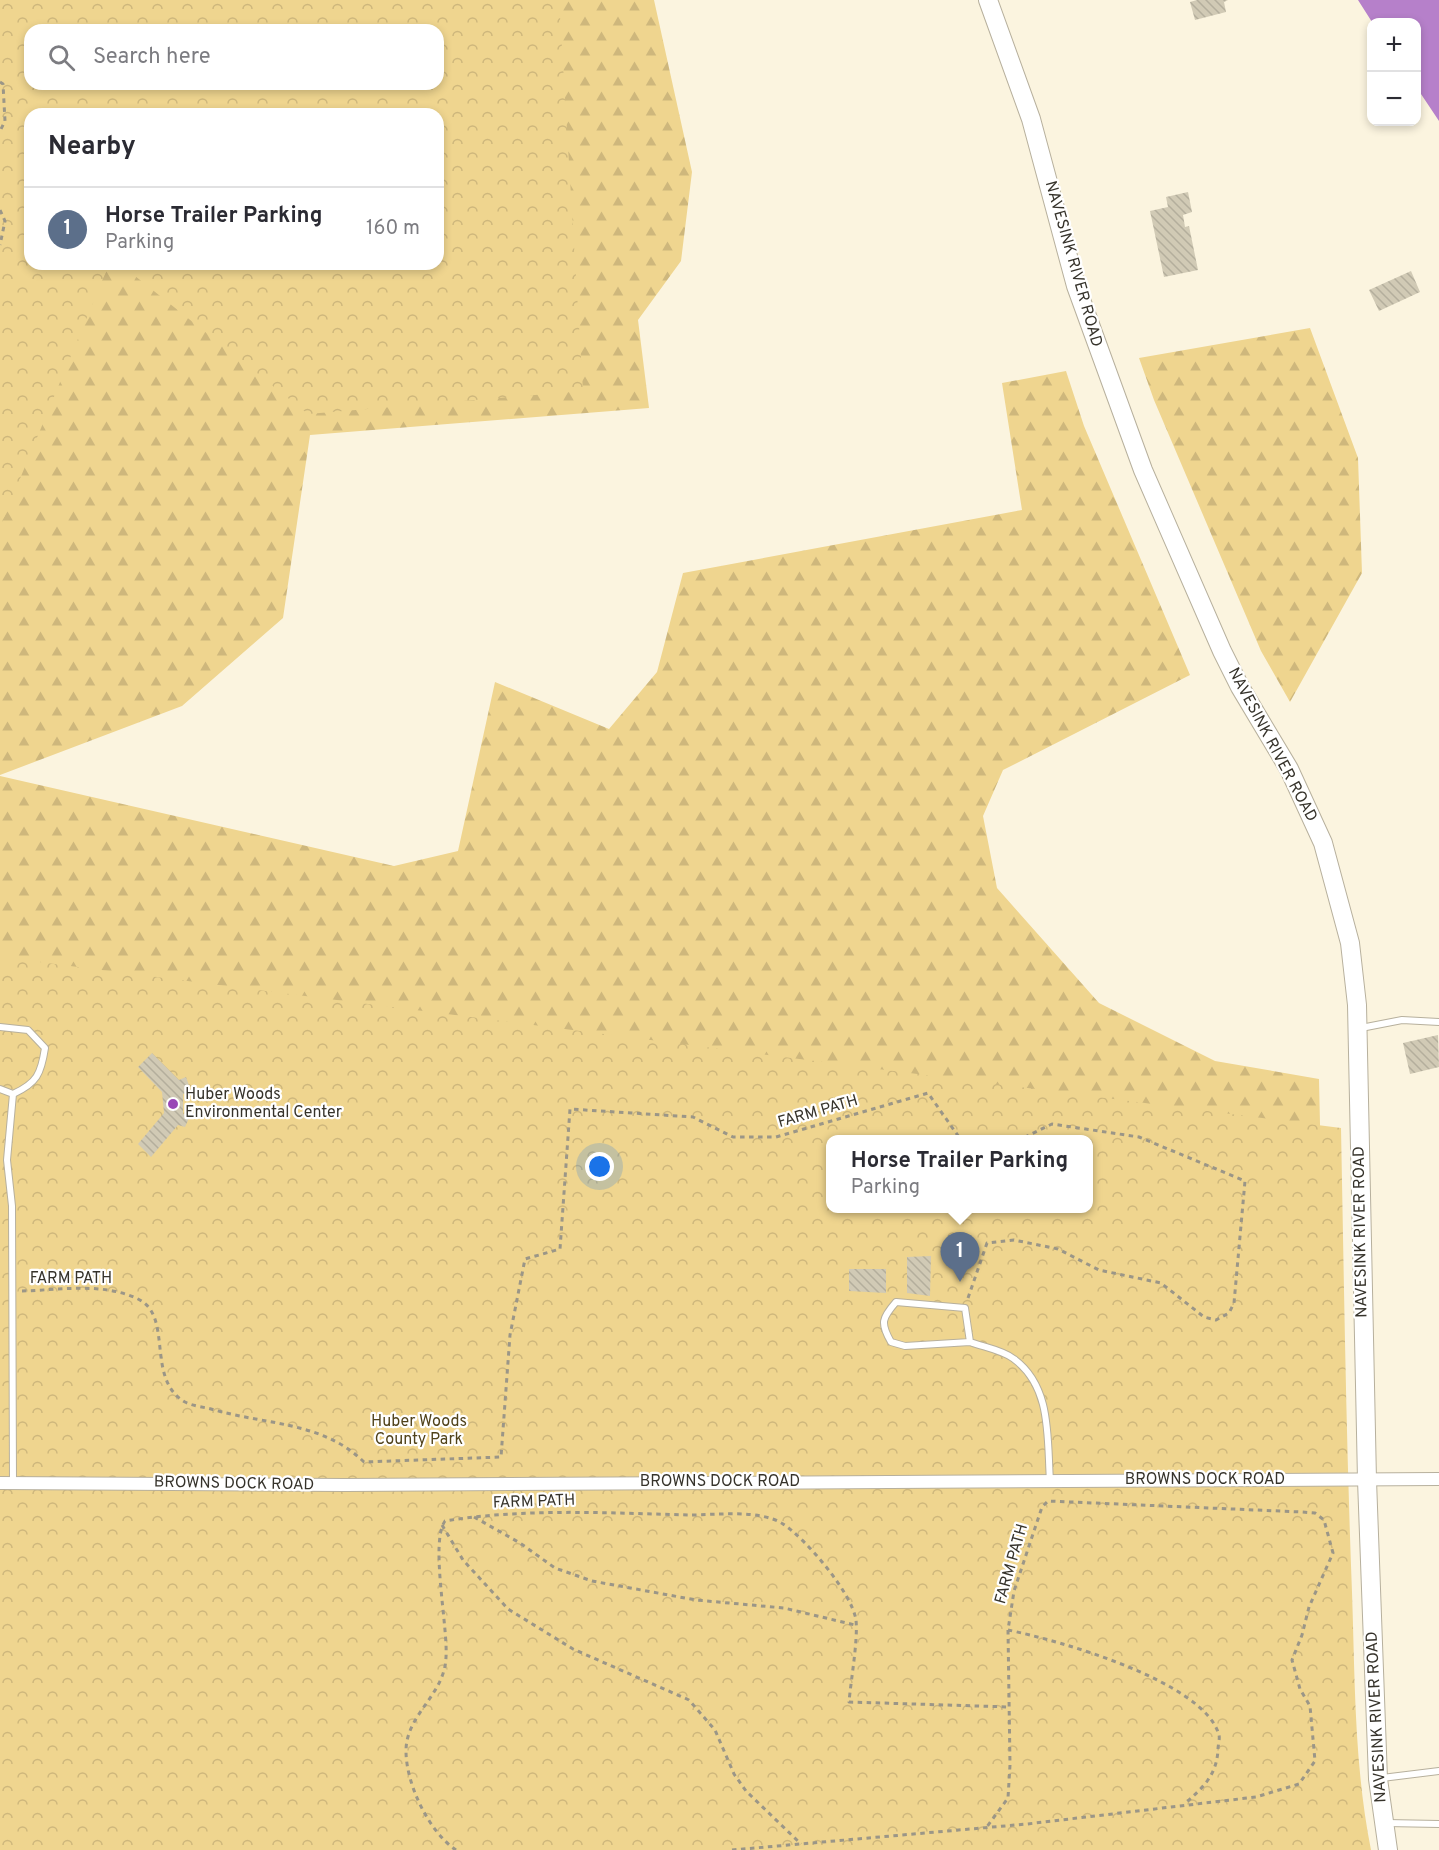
<!DOCTYPE html>
<meta charset="utf-8">
<style>
body{margin:0;font-family:Overpass,sans-serif;background:#f2f2f3;color:#2b2b33}
.controls{position:absolute;right:18px;top:18px;display:grid;overflow:hidden;border-radius:12px;box-shadow:0 3px 9px #0003}
.controls button{width:54px;height:54px;display:grid;place-items:center;padding:0;border:0;border-bottom:2px solid #e1e1e2;background:#fff;color:#2b2b33;font:30px sans-serif}
.you{position:absolute;left:600px;top:1167px;width:21px;height:21px;margin:-15px;border:4px solid #fff;border-radius:50%;background:#1a73e8;box-shadow:0 0 0 9px #1a73e833}
.badge{display:grid;place-items:center;width:39px;height:39px;border-radius:50%;background:#2563eb;color:#fff;font-size:20px;font-weight:700}
.pin{position:absolute;translate:-50% -50px;filter:drop-shadow(0 2px 3px #0008)}
.pin::after{content:'';position:absolute;top:32px;width:21px;height:18px;background:inherit;clip-path:polygon(0 0,100% 0,50% 100%)}
.popup{position:absolute;left:826px;top:1135px;width:267px;height:78px;box-sizing:border-box;display:grid;place-content:center;border-radius:12px;background:#fff;filter:drop-shadow(0 2px 4px #0005);font-size:20px;white-space:nowrap;color:#7c7c81}
.popup b{font-size:22px;color:#2b2b33}
.popup::after{content:'';position:absolute;left:50%;top:100%;margin-left:-12px;border:12px solid transparent;border-top-color:#fff}
.list{margin:0;padding:0;list-style:none}
h2{display:flex;justify-content:space-between;align-items:center;height:78px;margin:0;padding:0 24px;font-size:26px}
h2 small{font-size:20px;font-weight:400;color:#7c7c81}
.list li{display:grid;grid-template-columns:39px 1fr auto;gap:18px;align-items:center;box-sizing:border-box;height:84px;padding:0 24px;border-top:2px solid #e1e1e2}
.list b{display:block;font-size:22px;white-space:nowrap}
.list p{margin:0;font-size:20px;white-space:nowrap;color:#7c7c81}
.list em{font-size:20px;font-style:normal;color:#7c7c81}
.icon{flex:none;width:33px;height:33px;fill:none;stroke:currentColor;stroke-width:2;stroke-linecap:round;stroke-linejoin:round}
.map{position:relative;flex:none;width:1439px;height:1850px;overflow:hidden}
.search{position:absolute;background:#fff;box-shadow:0 3px 9px #0003;left:24px;top:24px;width:420px;height:66px;display:flex;align-items:center;gap:15px;box-sizing:border-box;padding:0 21px;border-radius:18px;color:#7c7c81;font-size:22px}
.panel{position:absolute;background:#fff;box-shadow:0 3px 9px #0003;left:24px;top:108px;width:420px;height:162px;border-radius:18px}
.map>svg:first-child{display:block}
.forest{fill:url(#forest-firs);fill-rule:evenodd}
.park{fill:url(#park-crowns);fill-rule:evenodd}
.water{fill:#b680ca}
.building{fill:url(#building-back-hatch)}
.lines{fill:none;stroke-linecap:round;stroke-linejoin:round}
.service-casing{stroke:#b7b09d;stroke-width:8}
.minor-casing{stroke:#b7b09d;stroke-width:14}
.secondary-casing{stroke:#b7b09d;stroke-width:20}
.path{stroke:#9b9687;stroke-width:3;stroke-dasharray:4.5 4.5;stroke-linecap:butt}
.service{stroke:#fff;stroke-width:6}
.minor{stroke:#fff;stroke-width:12}
.secondary{stroke:#fff;stroke-width:18}
.poi-dot{fill:#9947b6;stroke:#fff;stroke-width:2}
.labels{text-anchor:middle;dominant-baseline:central;stroke-width:4.5;stroke-linejoin:round;paint-order:stroke}
.street-label{font-size:16px;fill:#36332b;stroke:#fff}
.poi-label{font-size:16px;fill:#36332b;stroke:#fff;text-anchor:start}
.park-label{font-size:16px;fill:#50421a;stroke:#fff}
</style>
<div class="map">
<svg width="1439" height="1850" viewBox="0 0 1439 1850">
<defs>
<pattern id="forest-firs" width="22" height="20" patternUnits="userSpaceOnUse" patternTransform="scale(1.5)"><rect width="22" height="20" fill="#efd58f"/><path d="M5 1l3.5 6h-7zM16 11l3.5 6h-7z" fill="#ceb77c"/></pattern>
<pattern id="park-crowns" width="20" height="18" patternUnits="userSpaceOnUse" patternTransform="scale(1.5)"><rect width="20" height="18" fill="#efd58f"/><path d="M2 6a3 3 0 1 1 6 0M12 15a3 3 0 1 1 6 0" fill="none" stroke="#ceb77c"/></pattern>
<pattern id="building-back-hatch" width="6" height="6" patternUnits="userSpaceOnUse" patternTransform="scale(1.5)"><rect width="6" height="6" fill="#d1cab5"/><path d="M-1 5l2 2M0 0l6 6M5-1l2 2" fill="none" stroke="#b4ae9c"/></pattern>
</defs>
<rect width="100%" height="100%" fill="#fbf4df"/>
<!-- forest -->
<path class="forest" d="M0,0H654L692,172L681,261L638,320L649,408L310,435L283,618L182,706L0,775ZM30,30H438V84H30ZM30,114H438V264H30Z
M1310,328L1358,458L1362,573L1290,702L1261,651L1154,400L1139,358Z
M1066,371L1084,426L1190,675L1003,770L983,816L997,888L1099,1003L1215,1061L1319,1079L1321,1169L1089,1140L0,965V776L394,866L458,851L495,682L609,729L657,672L683,573L1022,510L1002,383Z"/>
<!-- park -->
<path class="park" d="M0,0H559L583,391L308,414L120,264H438V114H30V264H109L0,527ZM30,30H438V84H30Z
M0,957L1341,1128C1344,1282 1346,1437 1352,1592C1355,1678 1354,1765 1371,1850H0ZM831,1140H1089V1208H831Z"/>
<!-- water -->
<path class="water" d="M1358,0H1439V121L1417,88L1416,22H1372Z"/>
<!-- building -->
<path class="building" d="M1197,0H1228L1224,2L1226,12L1195,20L1190,2Z
M1188,192L1192,212L1183,215L1185,227L1189,226L1198,270L1164,277L1150,211L1168,207L1166,197Z
M1411,271L1420,292L1379,311L1369,290Z
M1438,1035L1439,1067L1410,1074L1403,1043Z
M152,1053L179,1080L186,1077L191,1091L183,1094V1114L190,1116L185,1127L178,1125L151,1157L138,1144L164,1113L162,1092L138,1067Z
M931,1256L930,1296L907,1293V1257Z
M849,1269H886V1293L849,1291Z"/>
<g class="lines">
<!-- service casing -->
<g class="service-casing">
<path id="service" d="M0,1027L28,1030L45,1048C41,1074 37,1083 13,1094L0,1089
M1361,1028L1402,1020L1439,1022
M13,1094L7,1160L12,1206L13,1483
M970,1342L905,1346L891,1342C880,1323 882,1318 896,1302L965,1308L970,1342C983,1347 1003,1350 1014,1359C1052,1387 1047,1438 1050,1481
M1382,1778L1439,1771
M1386,1823L1439,1824"/>
</g>
<!-- minor casing -->
<g class="minor-casing">
<path id="minor" d="M0,1483L345,1485L1439,1479"/>
</g>
<!-- secondary casing -->
<g class="secondary-casing">
<path id="secondary" d="M988,0L1031,119L1076,286L1143,470L1222,651L1240,687L1289,769L1323,843L1350,943L1357,1005L1367,1480L1378,1779L1388,1850"/>
</g>
<!-- path -->
<path class="path" d="M0,82L3,84L5,121L0,131
M0,210L5,221L0,245
M22,1291C60,1290 103,1282 138,1299C174,1316 145,1379 185,1402C193,1406 203,1407 211,1409C265,1425 322,1421 364,1462L501,1457L510,1335L525,1259L560,1249L570,1109L693,1117L733,1137H776L928,1093L961,1140
M968,1298L987,1243L1014,1240L1058,1249L1099,1270L1161,1283L1204,1317L1216,1320L1229,1313L1234,1303L1245,1181L1139,1137L1052,1124L1019,1140
M474,1517L520,1543L555,1568L592,1581L696,1600L784,1608L855,1625
M442,1525L463,1560L508,1609L573,1649L689,1700L715,1730L734,1774L746,1791L801,1844
M1008,1630C1057,1640 1204,1681 1219,1735C1220,1739 1218,1745 1218,1749C1217,1775 1203,1788 1184,1804
M456,1850C429,1832 406,1784 406,1751C406,1714 445,1695 446,1657C448,1626 430,1542 445,1521C525,1508 608,1513 689,1515C716,1515 760,1509 783,1524C806,1539 852,1593 856,1620C858,1641 851,1679 849,1702L1010,1707
M732,1850L1027,1824L1256,1797L1299,1784L1315,1761L1310,1706L1300,1689L1292,1660L1302,1635L1309,1607L1333,1553L1324,1520L1315,1513L1302,1512L1048,1501L1042,1507L1014,1591L1008,1630L1010,1765L1008,1798L986,1828"/>
<!-- service -->
<use href="#service" class="service"/>
<!-- minor -->
<use href="#minor" class="minor"/>
<!-- secondary -->
<use href="#secondary" class="secondary"/>
</g>
<!-- markers -->
<circle class="poi-dot" cx="173" cy="1104" r="6"/>
<g class="labels">
<!-- street labels -->
<g class="street-label">
<text transform="translate(1073 264) rotate(74)">NAVESINK RIVER ROAD</text>
<text transform="translate(1272 745) rotate(62)">NAVESINK RIVER ROAD</text>
<text transform="translate(818 1112) rotate(-16)">FARM PATH</text>
<text transform="translate(1361 1232) rotate(-91)">NAVESINK RIVER ROAD</text>
<text x="71" y="1279">FARM PATH</text>
<text x="1205" y="1480">BROWNS DOCK ROAD</text>
<text x="720" y="1482">BROWNS DOCK ROAD</text>
<text transform="translate(234 1484) rotate(1)">BROWNS DOCK ROAD</text>
<text transform="translate(534 1502) rotate(-2)">FARM PATH</text>
<text transform="translate(1012 1564) rotate(-74)">FARM PATH</text>
<text transform="translate(1377 1717) rotate(-93)">NAVESINK RIVER ROAD</text>
</g>
<!-- poi labels -->
<g class="poi-label">
<text x="185" y="1095">Huber Woods<tspan x="185" dy="18">Environmental Center</tspan></text>
</g>
<!-- park labels -->
<g class="park-label">
<text x="419" y="1422">Huber Woods<tspan x="419" dy="18">County Park</tspan></text>
</g>
</g>
</svg>
<div class="controls">
<button>+</button>
<button>−</button>
</div>
<div class="you"></div>
<div class="pin badge" style="left:960px;top:1282px;background:#5c6f8a">1</div>
<div class="popup"><b>Horse Trailer Parking</b>Parking</div>
<div class="search"><svg class="icon" aria-label="search" viewBox="0 0 24 24"><circle cx="10" cy="10" r="6"/><path d="M15 15l6 6"/></svg>Search here</div>
<section class="panel">
<h2>Nearby<small></small></h2>
<ul class="list">
<li><span class="badge" style="background:#5c6f8a">1</span><div><b>Horse Trailer Parking</b><p>Parking</p></div><em>160 m</em></li>
</ul>
</section>
</div>
